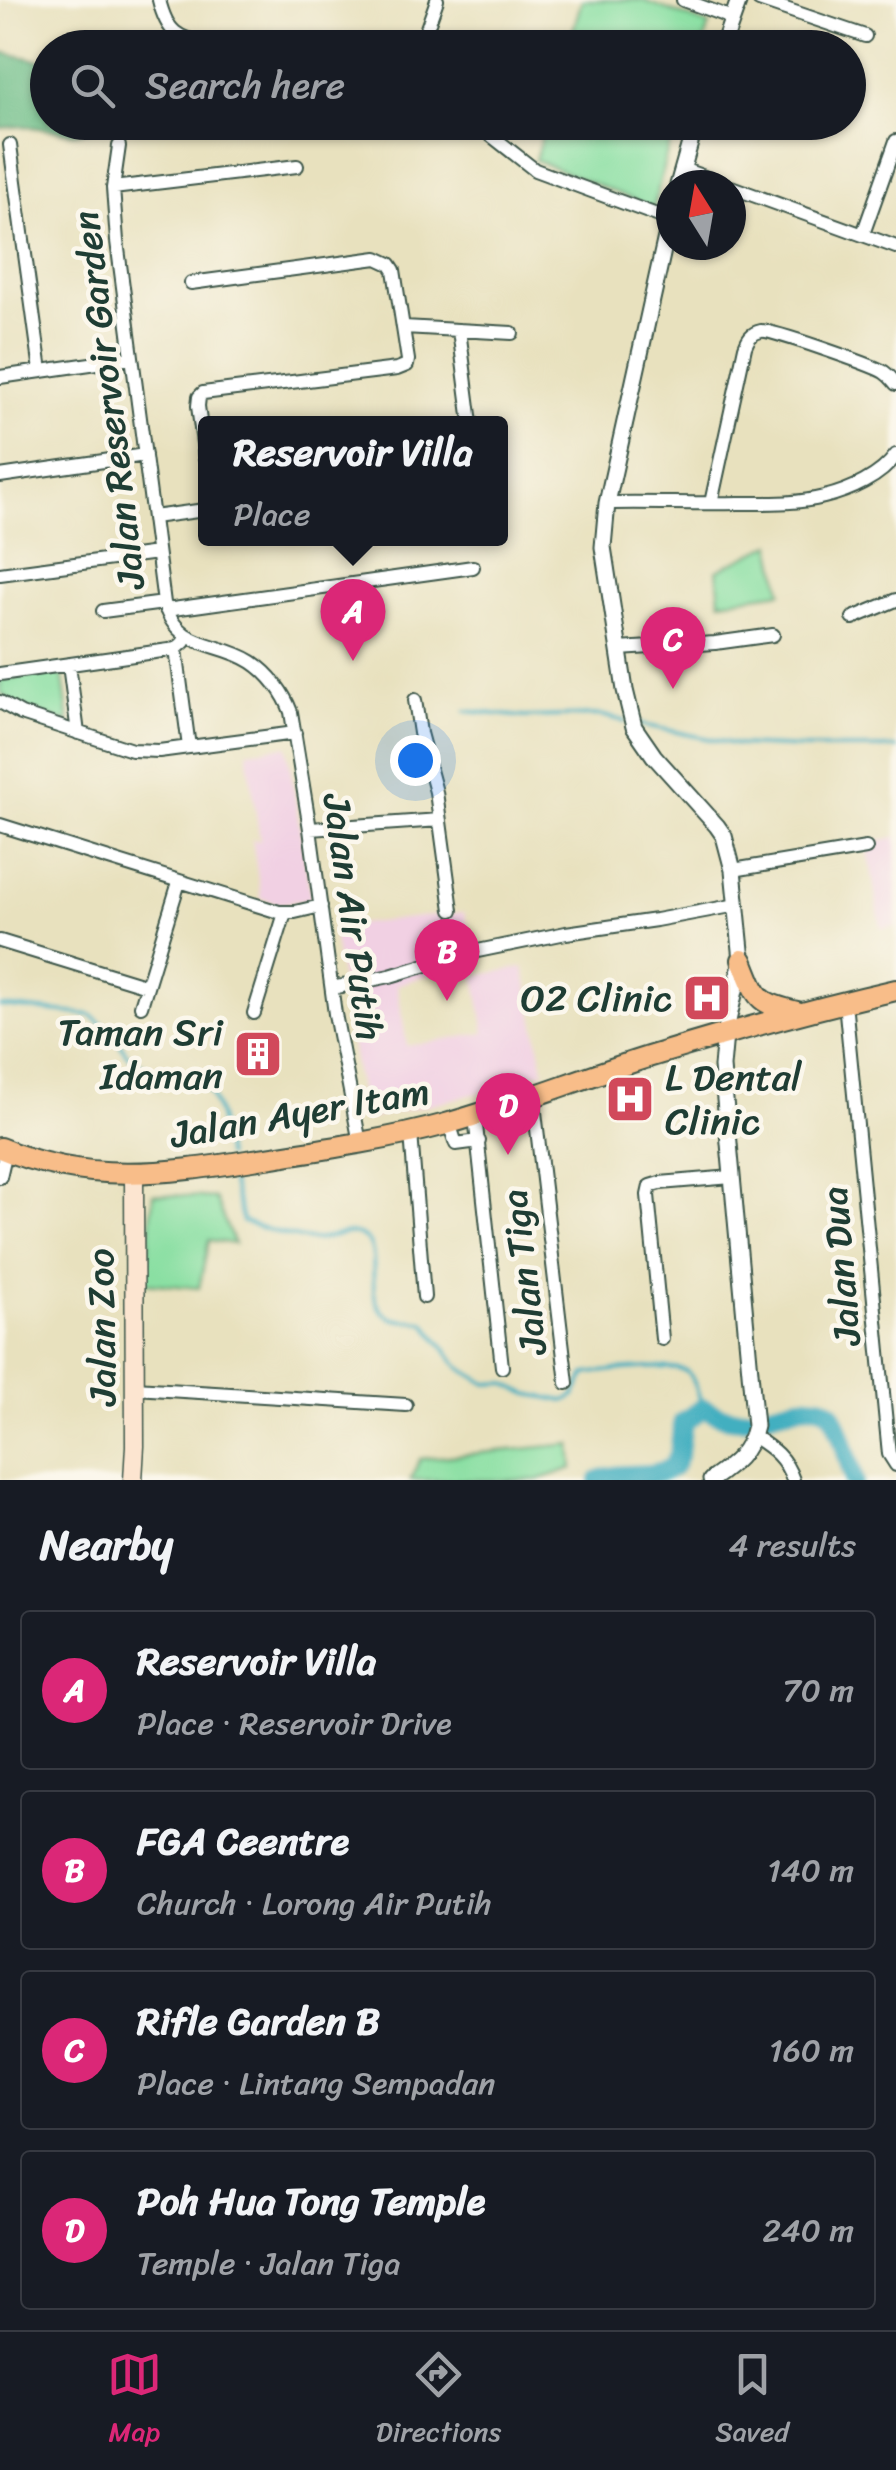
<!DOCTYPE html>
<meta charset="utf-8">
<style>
body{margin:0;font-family:Sriracha,sans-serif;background:#20242c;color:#f1f3f6}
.compass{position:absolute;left:656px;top:170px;width:90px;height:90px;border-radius:50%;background:#171b24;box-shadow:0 2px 8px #0004;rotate:349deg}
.you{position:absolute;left:415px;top:760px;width:35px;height:35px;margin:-25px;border:8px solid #fff;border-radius:50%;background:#1a73e8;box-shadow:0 0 0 15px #1a73e833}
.badge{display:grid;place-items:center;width:65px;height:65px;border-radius:50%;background:#db2777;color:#fff;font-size:32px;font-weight:700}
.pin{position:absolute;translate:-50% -82px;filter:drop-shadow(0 2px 5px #0008)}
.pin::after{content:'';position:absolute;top:52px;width:35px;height:30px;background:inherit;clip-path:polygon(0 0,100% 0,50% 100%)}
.popup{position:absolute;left:198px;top:416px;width:310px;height:130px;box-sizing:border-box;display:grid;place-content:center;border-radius:10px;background:#171b24;filter:drop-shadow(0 2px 8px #0005);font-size:32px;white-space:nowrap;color:#9ea1a6}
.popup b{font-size:38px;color:#f1f3f6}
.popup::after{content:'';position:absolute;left:50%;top:100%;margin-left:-20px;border:20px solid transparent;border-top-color:#171b24}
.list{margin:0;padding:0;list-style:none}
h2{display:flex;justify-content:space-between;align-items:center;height:130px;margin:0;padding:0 40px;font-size:42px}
h2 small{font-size:32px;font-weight:400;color:#9ea1a6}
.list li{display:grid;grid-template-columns:65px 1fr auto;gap:30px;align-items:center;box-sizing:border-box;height:160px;margin:0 20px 20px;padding:0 20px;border:2px solid #363941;border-radius:10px}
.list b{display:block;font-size:38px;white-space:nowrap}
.list p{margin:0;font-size:32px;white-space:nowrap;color:#9ea1a6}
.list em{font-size:32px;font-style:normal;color:#9ea1a6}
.icon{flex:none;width:55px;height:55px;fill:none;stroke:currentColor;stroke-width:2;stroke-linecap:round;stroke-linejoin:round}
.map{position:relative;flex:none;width:896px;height:1480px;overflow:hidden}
.search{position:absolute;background:#171b24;box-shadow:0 2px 8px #0004;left:30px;right:30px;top:30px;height:110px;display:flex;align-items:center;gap:25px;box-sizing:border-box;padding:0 35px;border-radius:55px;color:#9ea1a6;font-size:38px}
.sheet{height:850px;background:#171b24}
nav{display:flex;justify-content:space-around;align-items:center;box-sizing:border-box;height:140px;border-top:2px solid #363941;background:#171b24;font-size:28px;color:#9ea1a6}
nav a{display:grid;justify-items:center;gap:5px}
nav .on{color:#db2777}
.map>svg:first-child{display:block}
.built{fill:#f1d0e3}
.green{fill:#89dfa2;stroke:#548e6b;stroke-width:2.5}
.forest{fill:#6ebe88;stroke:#467e5e;stroke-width:2.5}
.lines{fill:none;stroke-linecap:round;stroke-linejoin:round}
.stream{stroke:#42afc0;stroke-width:4}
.river{stroke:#42afc0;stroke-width:20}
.minor-casing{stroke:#3d5649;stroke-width:16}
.tertiary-casing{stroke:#3d5649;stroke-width:19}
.secondary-casing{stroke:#3d5649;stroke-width:21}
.primary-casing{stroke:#3d5649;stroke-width:24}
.minor{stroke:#fff;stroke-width:12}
.tertiary{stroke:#fff;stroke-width:15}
.secondary{stroke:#fce5d0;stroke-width:18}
.primary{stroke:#f8bd89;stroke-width:20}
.labels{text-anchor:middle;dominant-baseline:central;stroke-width:9;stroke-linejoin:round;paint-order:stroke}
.street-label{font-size:38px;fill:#1f3d34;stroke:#fbf7ec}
.poi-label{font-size:38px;fill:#1f3d34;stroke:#fbf7ec;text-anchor:end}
</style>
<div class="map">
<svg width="896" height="1480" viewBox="0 0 896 1480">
<rect width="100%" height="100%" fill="#fbf7ec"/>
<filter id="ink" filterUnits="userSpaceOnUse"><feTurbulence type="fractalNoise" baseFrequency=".01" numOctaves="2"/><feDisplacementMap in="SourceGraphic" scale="20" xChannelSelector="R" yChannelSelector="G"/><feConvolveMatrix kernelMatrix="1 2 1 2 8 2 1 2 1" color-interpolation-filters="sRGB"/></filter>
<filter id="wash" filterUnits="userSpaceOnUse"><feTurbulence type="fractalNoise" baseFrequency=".0048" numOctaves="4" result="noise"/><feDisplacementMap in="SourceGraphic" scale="40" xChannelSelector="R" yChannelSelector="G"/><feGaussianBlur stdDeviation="2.25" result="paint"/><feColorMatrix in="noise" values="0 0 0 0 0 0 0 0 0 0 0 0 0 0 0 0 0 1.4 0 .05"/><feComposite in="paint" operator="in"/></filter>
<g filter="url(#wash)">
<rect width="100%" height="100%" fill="#e8e1be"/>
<!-- built -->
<path class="built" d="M287,746L311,899L278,904L261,898L252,839L260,841L247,751Z
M896,837V926L881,929L867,843Z
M464,912L478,959L397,985L407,1046L485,1033L475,976L524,967L544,1071L496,1089L364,1120L332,927Z"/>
<!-- green -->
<path class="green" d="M582,0H642L709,25L702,47H568Z
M546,123H677L665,159L654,208L535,160Z
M772,544L782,592L720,601L717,570Z
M62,671L69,723L15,705L0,692V679Z
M153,1194L215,1198L234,1244L209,1240L199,1288L146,1283Z
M571,1444L573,1468L537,1480H410L420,1459Z"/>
<!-- forest -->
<path class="forest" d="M0,52L47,62L48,122L129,123L74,133L24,126L0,128Z"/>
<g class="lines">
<!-- stream -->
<path class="stream" d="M466,711L524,717L600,715L625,721
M639,724L738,745L807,748H896
M0,1006L91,1015L114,1033L126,1054L147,1069L176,1079L192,1081L210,1092L219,1116L226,1156
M228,1171L243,1222C265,1228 289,1238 311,1240C328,1241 347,1226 364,1238C385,1252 360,1299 388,1316C398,1323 413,1319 425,1323L460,1368L487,1384L504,1383L528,1394L565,1401L574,1396L586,1374C603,1371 672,1363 686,1371C695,1377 699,1398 703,1408"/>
<!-- river -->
<path class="river" d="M599,1480C624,1470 649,1480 673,1467L679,1453L683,1422L703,1408C718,1416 732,1421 749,1418C769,1416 816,1394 831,1413C839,1423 850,1466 854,1480"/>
</g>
</g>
<g filter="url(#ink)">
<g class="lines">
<!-- minor casing -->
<g class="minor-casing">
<path id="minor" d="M159,0C169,41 183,37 220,48
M683,0L732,18
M759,0L865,36
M420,48L437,0
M474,122L535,170L670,220
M10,145L41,371
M119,146L113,188L117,241L164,603C178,651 218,640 252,662C270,674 284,693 291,712L310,829L335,1014L360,1143
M682,169L727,185
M731,187L896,247
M113,188L297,166
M863,234L896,141
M191,283L377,258L390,264L394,270L408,360L407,365L397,369L203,393L199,397L198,406L205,459
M404,327L512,333
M459,330L471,423
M0,377L132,358
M0,476L145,455
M607,503C651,502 695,504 739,503C767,503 797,504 824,497C849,491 881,477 896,455
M711,503L745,347C748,339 751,333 761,331C770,329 872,365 884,372C891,377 891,378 896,384
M153,517L205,510
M0,574L157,553
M166,610L473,567
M103,611L164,603
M853,618L896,600
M176,649L189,747
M619,649L715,643L773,635
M69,665L78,733
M0,674L176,649L184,642L185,636
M415,700L420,733L436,792L452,910
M0,702L21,714L132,750L159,751L295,733
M0,825L279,912H295L321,906
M310,829L440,820
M733,870L866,848
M0,941L147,986
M332,988L390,976L463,954L566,933L656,920L737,905
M845,1002L889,1454L896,1465
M141,1006L179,882
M254,1013L285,913
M533,1095L567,1383
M475,1116L502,1367
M449,1123L456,1144L479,1141
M411,1133L424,1297
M0,1177L6,1151
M662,1339L648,1195L650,1186L660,1183L732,1177
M135,1388L406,1405
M753,1436C773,1449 785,1457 793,1480"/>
</g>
<!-- tertiary casing -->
<g class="tertiary-casing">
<path id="tertiary" d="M722,48L739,0
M678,185L696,122
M671,214L607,503L603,547L625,690L634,727L654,756L717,826L724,836L733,870L742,960L725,1034L722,1067L755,1426C749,1453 732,1465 711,1480"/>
</g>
<!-- secondary casing -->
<g class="secondary-casing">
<path id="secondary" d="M133,1480L135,1446L134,1174"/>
</g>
<!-- primary casing -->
<g class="primary-casing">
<path id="primary" d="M742,960C758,999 755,1002 797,1012
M0,1148C85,1184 165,1174 253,1160C318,1150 383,1141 446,1124C514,1105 581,1078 648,1057C730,1032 812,1009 896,990"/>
</g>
<!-- minor -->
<use href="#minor" class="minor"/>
<!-- tertiary -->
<use href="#tertiary" class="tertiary"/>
<!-- secondary -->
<use href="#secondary" class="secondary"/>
<!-- primary -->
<use href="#primary" class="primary"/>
</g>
</g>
<!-- icons -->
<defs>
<g id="hospital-square" transform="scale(2.5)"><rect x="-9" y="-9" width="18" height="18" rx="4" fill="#d1495b" stroke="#fbf7ec"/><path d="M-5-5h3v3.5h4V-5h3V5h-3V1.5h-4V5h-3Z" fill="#fff"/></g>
<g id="building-square" transform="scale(2.5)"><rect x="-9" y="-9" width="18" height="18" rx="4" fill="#d1495b" stroke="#fbf7ec"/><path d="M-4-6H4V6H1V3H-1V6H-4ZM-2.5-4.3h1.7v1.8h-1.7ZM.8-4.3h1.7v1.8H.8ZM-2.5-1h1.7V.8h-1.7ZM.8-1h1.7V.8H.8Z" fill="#fff"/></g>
</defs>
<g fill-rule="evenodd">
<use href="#hospital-square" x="707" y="998"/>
<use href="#building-square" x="258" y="1054"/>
<use href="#hospital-square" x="630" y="1099"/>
</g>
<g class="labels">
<!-- street labels -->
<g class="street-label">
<text transform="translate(109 400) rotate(-97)">Jalan Reservoir Garden</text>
<text transform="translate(353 917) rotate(82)">Jalan Air Putih</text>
<text transform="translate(300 1113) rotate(-10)">Jalan Ayer Itam</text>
<text transform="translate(841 1266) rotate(-95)">Jalan Dua</text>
<text transform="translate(524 1272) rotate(-97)">Jalan Tiga</text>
<text transform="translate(102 1327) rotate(-91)">Jalan Zoo</text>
</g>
<!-- poi labels -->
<g class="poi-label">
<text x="672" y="998">O2 Clinic</text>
<text x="223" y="1032">Taman Sri<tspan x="223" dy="44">Idaman</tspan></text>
<text x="665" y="1077" text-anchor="start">L Dental<tspan x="665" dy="44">Clinic</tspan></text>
</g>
</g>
</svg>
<svg class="compass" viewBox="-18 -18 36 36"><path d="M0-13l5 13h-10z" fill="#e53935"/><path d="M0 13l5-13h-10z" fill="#9ea1a6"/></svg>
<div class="you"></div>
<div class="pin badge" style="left:353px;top:661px">A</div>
<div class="popup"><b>Reservoir Villa</b>Place</div>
<div class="pin badge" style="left:447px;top:1001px">B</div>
<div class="pin badge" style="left:673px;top:689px">C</div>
<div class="pin badge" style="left:508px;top:1155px">D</div>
<div class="search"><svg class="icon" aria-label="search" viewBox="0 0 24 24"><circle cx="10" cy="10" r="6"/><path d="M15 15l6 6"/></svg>Search here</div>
</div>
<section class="sheet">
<h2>Nearby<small>4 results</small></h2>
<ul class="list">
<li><span class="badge">A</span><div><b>Reservoir Villa</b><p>Place · Reservoir Drive</p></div><em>70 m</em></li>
<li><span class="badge">B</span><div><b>FGA Ceentre</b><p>Church · Lorong Air Putih</p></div><em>140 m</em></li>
<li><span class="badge">C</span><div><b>Rifle Garden B</b><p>Place · Lintang Sempadan</p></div><em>160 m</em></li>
<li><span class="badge">D</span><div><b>Poh Hua Tong Temple</b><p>Temple · Jalan Tiga</p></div><em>240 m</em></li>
</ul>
</section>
<nav>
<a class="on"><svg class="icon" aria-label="map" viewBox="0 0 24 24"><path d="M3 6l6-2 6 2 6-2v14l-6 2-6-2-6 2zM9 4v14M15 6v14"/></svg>Map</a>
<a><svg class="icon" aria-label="directions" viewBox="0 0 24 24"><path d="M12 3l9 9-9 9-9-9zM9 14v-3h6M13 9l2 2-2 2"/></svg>Directions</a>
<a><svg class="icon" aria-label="saved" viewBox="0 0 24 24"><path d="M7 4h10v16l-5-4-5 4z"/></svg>Saved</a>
</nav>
